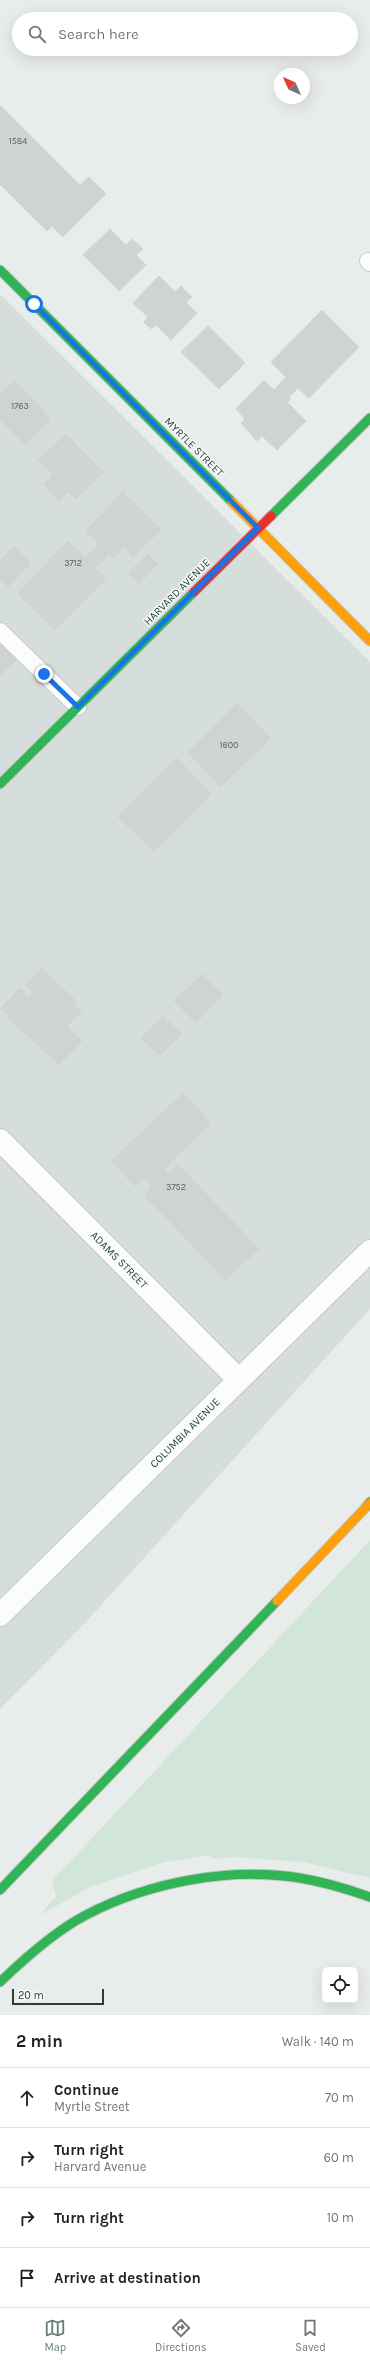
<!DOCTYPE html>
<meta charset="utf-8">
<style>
body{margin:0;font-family:Karla,sans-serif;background:#f2f2f2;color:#202124}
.controls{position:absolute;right:12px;bottom:12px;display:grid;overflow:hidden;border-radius:6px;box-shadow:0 4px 16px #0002}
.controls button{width:36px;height:36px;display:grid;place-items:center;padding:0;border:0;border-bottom:1px solid #e0e0e0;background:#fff;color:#202124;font:20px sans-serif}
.compass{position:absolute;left:274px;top:68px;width:36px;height:36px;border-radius:50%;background:#fff;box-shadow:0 4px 16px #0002;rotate:315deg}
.scale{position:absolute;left:12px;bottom:10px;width:92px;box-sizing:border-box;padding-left:4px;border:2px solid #24423a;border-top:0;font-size:11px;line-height:14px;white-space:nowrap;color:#24423a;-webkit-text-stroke:3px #f7fbf9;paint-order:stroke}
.stop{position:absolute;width:12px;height:12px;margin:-9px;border:3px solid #1a73e8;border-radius:50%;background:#fff}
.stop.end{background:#1a73e8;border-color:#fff;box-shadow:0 1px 4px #0008}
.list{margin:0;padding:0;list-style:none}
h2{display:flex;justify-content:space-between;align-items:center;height:52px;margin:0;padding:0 16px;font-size:17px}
h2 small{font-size:13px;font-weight:400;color:#757577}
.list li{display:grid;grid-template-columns:26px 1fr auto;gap:12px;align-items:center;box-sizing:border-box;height:60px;padding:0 16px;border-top:1px solid #e0e0e0}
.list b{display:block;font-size:15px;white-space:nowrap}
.list p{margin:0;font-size:13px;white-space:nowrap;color:#757577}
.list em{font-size:13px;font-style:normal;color:#757577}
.icon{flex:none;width:22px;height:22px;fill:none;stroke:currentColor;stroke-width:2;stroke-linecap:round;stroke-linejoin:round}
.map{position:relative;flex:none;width:370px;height:2015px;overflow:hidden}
.search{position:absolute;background:#fff;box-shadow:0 4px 16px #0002;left:12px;right:12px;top:12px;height:44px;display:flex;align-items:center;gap:10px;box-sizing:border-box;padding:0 14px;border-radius:22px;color:#757577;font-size:15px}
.sheet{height:292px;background:#fff}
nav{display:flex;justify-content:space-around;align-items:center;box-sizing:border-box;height:56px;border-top:1px solid #e0e0e0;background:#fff;font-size:11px;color:#757577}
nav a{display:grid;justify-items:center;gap:2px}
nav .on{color:#697e78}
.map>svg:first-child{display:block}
.built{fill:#d6dedb}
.green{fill:#d1e6d8}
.building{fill:#cfd4d2;stroke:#d1d6d4}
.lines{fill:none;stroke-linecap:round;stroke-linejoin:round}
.lane-casing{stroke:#c5cac8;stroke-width:18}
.street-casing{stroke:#c5cac8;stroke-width:24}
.fast-casing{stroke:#c3cbc8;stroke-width:11}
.slow-casing{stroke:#c3cbc8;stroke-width:11}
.jam-casing{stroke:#c3cbc8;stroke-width:11}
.lane{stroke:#fcfcfc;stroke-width:16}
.street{stroke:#fcfcfc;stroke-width:22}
.fast{stroke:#30b455;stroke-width:9}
.slow{stroke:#ff9f0a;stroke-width:9}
.jam{stroke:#e5322d;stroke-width:9}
.route{stroke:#1a73e8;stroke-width:5}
.labels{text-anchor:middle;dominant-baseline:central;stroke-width:3;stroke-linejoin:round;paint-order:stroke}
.number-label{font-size:9px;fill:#506761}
.street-label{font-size:11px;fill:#24423a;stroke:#f7fbf9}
</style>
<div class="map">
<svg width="370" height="2015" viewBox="0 0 370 2015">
<rect width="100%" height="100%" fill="#e8edeb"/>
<!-- built -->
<path class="built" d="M0,294L370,662V1309L85,1623L0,1709Z"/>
<!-- green -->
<path class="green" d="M370,1540V1878L303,1862L235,1857L212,1859L211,1855L164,1862L90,1887L40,1915L56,1896L52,1881Z"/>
<!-- building -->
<path class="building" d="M0,105L80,185L89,177L106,194L63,237L52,226L47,231L0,184Z
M110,229L126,245L132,239L143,249L136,255L146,265L119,291L83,255Z
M159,276L175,292L181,286L192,297L186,302L197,313L171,340L156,325L151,329L144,322L148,317L133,303Z
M322,310L359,347L309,398L298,388L289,397L291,399L287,402L306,421L277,450L262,436L257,441L241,423L245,419L236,409L264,380L274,390L286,377L271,362Z
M208,326L245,363L219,389L181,352Z
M14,380L51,419L25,445L0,420V394Z
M66,434L103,472L76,499L68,492L59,501L44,484L53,475L38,460Z
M123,492L161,530L133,557L124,547L113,558L109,555L95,568L106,579L55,630L17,593L68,541L85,558L99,544L85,531Z
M14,546L31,563L8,587L0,579V560Z
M148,554L158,564L139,584L128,573Z
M0,642L17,659L0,676Z
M237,703L271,738L221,787L188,753Z
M177,758L212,794L154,852L118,817Z
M42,968L76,1001L74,1005L82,1011L67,1027L82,1041L59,1065L8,1018L10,1017L1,1008L20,988L29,997L33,992L25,985Z
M202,974L223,995L196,1023L174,1001Z
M163,1016L182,1034L160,1056L141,1038Z
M183,1093L211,1123L164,1169L168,1174L178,1164L259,1249L225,1280L144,1195L152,1187L144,1178L135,1186L111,1161Z"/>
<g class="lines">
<!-- lane casing -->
<g class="lane-casing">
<path id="lane" d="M368,261L370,263
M0,631L78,707"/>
</g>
<!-- street casing -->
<g class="street-casing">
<path id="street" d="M0,1140L239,1380
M0,1615L370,1251"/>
</g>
<!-- fast casing -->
<g class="fast-casing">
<path id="fast" d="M0,270L232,502
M271,516L370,418
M0,784L194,592
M366,1507L370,1502
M0,1890L277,1601
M0,1982C25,1958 55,1931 86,1915C149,1882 229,1867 300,1878C324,1882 347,1889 370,1897"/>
</g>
<!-- slow casing -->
<g class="slow-casing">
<path id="slow" d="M232,502L370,641
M277,1601L370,1503"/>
</g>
<!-- jam casing -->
<g class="jam-casing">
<path id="jam" d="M194,592L271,516"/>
</g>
<!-- lane -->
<use href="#lane" class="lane"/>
<!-- street -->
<use href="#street" class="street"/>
<!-- fast -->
<use href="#fast" class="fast"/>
<!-- slow -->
<use href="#slow" class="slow"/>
<!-- jam -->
<use href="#jam" class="jam"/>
</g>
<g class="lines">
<!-- route -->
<path class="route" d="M34,304L258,528L78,707L44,674"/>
</g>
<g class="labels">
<!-- number labels -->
<g class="number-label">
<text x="18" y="141">1584</text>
<text x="20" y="406">1763</text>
<text x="73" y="563">3712</text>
<text x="229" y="745">1600</text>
<text x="176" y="1187">3752</text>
</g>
<!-- street labels -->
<g class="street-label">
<text transform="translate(194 447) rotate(45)">MYRTLE STREET</text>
<text transform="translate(177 592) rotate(-45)">HARVARD AVENUE</text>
<text transform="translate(119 1260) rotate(45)">ADAMS STREET</text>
<text transform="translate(185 1433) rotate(-45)">COLUMBIA AVENUE</text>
</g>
</g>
</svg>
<div class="controls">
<button><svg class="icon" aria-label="locate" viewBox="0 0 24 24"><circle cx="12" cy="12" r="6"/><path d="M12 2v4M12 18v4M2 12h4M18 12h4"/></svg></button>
</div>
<svg class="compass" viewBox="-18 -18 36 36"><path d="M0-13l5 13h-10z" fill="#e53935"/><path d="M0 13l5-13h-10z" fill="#757577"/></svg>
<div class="scale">20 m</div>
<div class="stop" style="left:34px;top:304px"></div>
<div class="stop end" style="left:44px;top:674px"></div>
<div class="search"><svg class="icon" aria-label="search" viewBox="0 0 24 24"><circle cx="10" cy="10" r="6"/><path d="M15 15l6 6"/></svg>Search here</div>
</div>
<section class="sheet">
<h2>2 min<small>Walk · 140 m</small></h2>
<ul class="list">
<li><svg class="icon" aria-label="ahead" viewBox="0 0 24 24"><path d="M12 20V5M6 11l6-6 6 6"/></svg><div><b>Continue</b><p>Myrtle Street</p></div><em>70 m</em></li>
<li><svg class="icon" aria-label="right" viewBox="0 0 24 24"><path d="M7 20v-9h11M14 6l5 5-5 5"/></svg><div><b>Turn right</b><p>Harvard Avenue</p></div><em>60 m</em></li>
<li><svg class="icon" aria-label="right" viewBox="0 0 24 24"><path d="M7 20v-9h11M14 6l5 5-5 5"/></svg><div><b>Turn right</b></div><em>10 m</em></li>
<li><svg class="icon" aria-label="arrive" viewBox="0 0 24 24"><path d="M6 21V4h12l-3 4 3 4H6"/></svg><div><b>Arrive at destination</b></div></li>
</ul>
</section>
<nav>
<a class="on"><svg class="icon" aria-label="map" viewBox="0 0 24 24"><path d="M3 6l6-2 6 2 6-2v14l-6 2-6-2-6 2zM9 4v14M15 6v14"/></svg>Map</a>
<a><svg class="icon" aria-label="directions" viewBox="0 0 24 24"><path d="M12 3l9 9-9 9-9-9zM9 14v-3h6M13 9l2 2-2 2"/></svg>Directions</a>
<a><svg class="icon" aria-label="saved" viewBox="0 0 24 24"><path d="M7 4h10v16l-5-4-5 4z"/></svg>Saved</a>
</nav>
